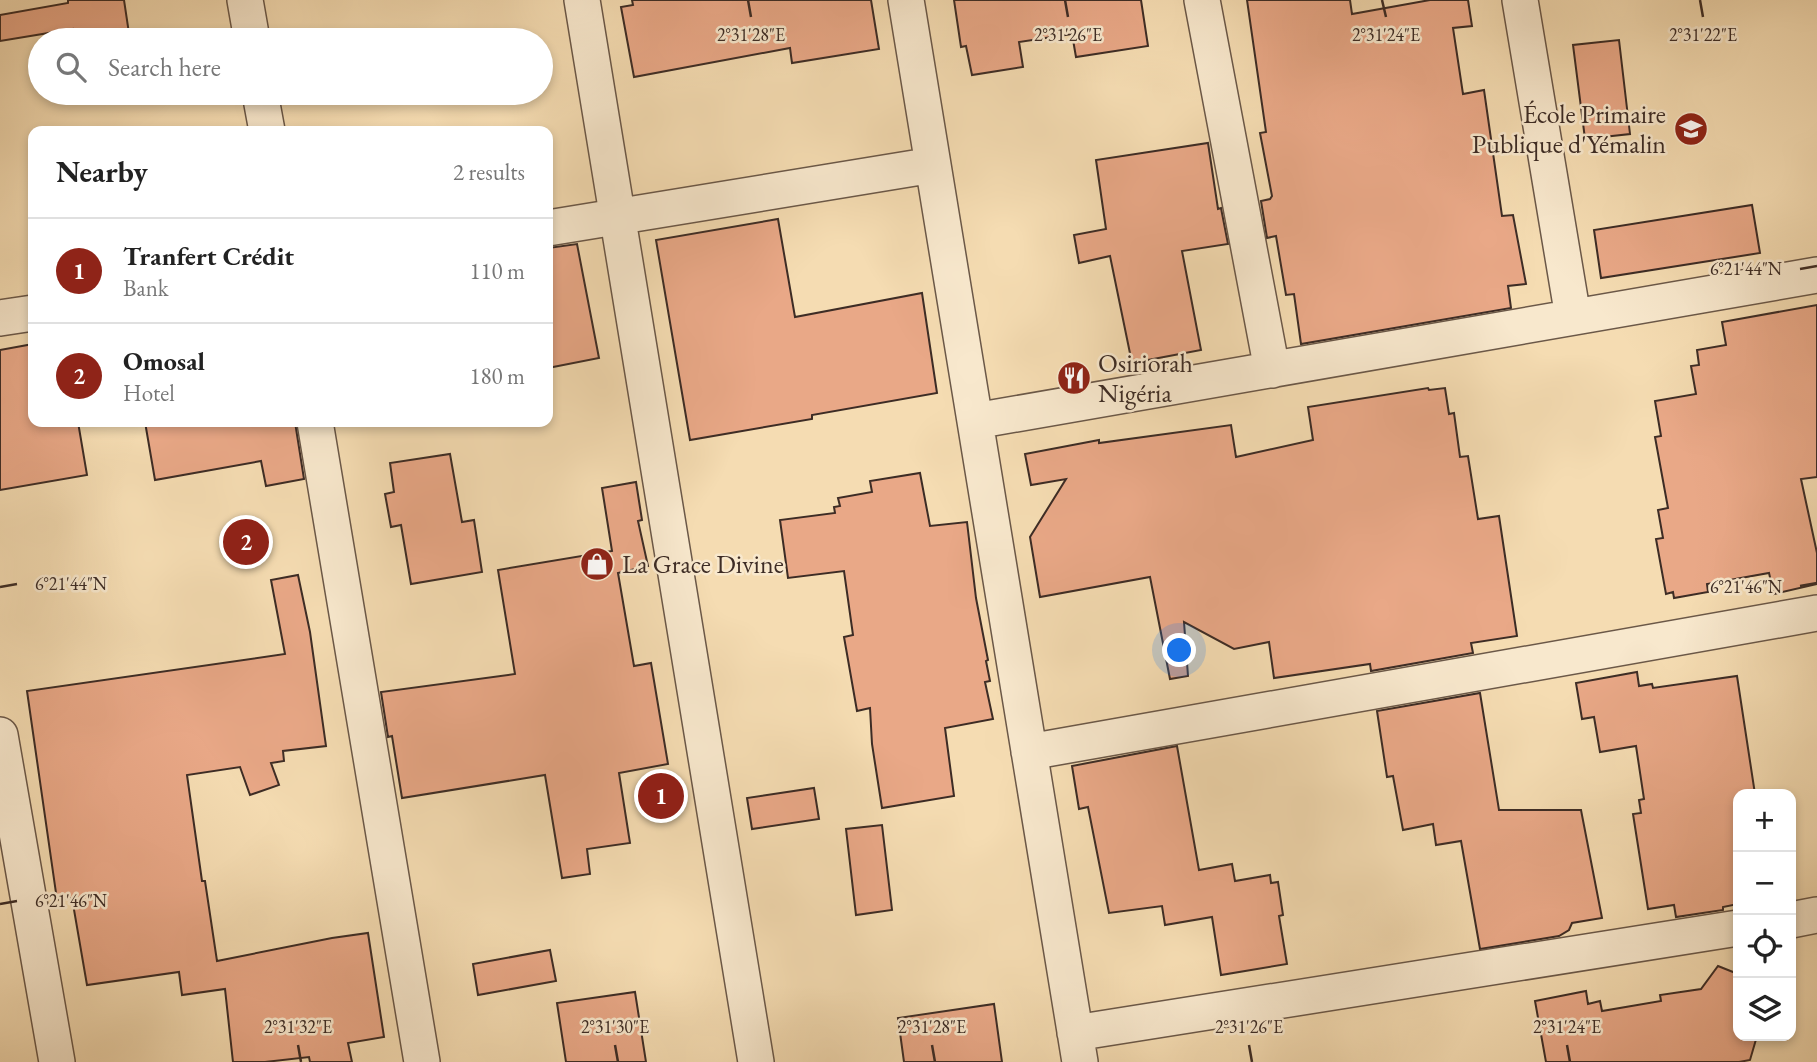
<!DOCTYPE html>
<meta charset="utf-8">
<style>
body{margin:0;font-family:"EB Garamond",serif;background:#f6f6f6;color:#222}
.controls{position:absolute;right:21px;bottom:21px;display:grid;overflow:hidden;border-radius:14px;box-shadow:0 4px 10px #0003}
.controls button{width:63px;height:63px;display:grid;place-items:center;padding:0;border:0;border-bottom:2px solid #e0e0e0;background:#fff;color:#222;font:35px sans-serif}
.you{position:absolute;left:1180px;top:651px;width:24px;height:24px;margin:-18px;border:5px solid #fff;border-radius:50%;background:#1a73e8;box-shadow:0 0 0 10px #1a73e833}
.badge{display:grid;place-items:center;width:46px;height:46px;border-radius:50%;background:#8f2418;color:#fff;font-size:23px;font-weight:700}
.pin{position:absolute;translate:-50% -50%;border:4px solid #fff;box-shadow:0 2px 7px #0006}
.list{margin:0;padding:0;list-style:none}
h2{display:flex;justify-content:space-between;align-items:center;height:91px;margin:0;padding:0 28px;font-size:30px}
h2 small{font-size:23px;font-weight:400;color:#767676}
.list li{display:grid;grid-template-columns:46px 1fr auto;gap:21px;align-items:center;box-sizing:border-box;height:105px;padding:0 28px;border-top:2px solid #e0e0e0}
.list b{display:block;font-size:26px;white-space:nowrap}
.list p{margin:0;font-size:23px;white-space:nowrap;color:#767676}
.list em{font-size:23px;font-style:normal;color:#767676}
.icon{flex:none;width:38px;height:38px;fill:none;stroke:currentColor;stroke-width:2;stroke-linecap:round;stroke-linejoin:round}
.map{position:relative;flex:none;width:1817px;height:1062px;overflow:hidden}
.search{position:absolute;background:#fff;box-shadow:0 4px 10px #0003;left:28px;top:28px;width:525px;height:77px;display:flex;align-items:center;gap:18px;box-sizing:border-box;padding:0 24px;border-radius:38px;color:#767676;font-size:26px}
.panel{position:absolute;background:#fff;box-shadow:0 4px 10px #0003;left:28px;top:126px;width:525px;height:301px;border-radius:14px}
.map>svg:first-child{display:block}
.building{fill:#e9a887;stroke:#3d2c25;stroke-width:2}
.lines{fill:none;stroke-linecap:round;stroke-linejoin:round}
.minor-casing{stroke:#6b5848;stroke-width:38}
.minor{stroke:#f8e8cd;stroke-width:35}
.ticks{fill:none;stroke:#3d2c25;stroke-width:2.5}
.labels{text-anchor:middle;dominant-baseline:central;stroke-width:5;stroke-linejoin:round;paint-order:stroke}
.poi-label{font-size:26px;fill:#3d2c25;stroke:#f8e8cd;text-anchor:start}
.ticks-label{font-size:18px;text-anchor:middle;fill:#3d2c25;stroke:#f8e8cd;stroke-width:5;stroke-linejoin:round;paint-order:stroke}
</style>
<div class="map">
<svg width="1817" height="1062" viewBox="0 0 1817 1062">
<rect width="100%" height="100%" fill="#f5dcb2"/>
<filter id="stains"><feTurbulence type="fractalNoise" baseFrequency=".00286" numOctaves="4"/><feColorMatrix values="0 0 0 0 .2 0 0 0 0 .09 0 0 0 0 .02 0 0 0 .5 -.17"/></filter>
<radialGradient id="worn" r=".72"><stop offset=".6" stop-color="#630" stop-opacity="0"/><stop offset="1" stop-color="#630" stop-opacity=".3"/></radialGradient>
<!-- building -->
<path class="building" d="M68,0H124L130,40H75L73,29L0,41V15L68,3Z
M632,0H871L879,49L792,63L790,48L634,77L621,7L633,5Z
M954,0H1141L1148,46L1076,57L1072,34L1019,42L1023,67L972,75L966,46L961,47Z
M1247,0H1350L1352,14L1430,0H1468L1472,26L1453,28L1463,94L1484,90L1502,216L1513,215L1526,284L1508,286L1511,308L1301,344L1294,294L1286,295L1276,236L1267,238L1261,201L1270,199L1272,196L1260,133L1266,132Z
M1619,40L1630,134L1585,139L1573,45Z
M1208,143L1218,209L1221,208L1228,244L1182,251L1201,350L1132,363L1110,256L1079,263L1074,235L1106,229L1096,160Z
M1752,205L1760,253L1601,278L1594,230Z
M778,219L795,317L922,293L937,393L812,415V419L690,440L656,240Z
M577,244L599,358L548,368V248Z
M1817,305V477L1801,479L1817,553V584L1774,594L1769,573L1707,584L1708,592L1674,598L1673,592L1666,594L1656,539L1663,538L1658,510L1668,508L1655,437L1661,436L1655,401L1696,394L1691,366L1699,365L1697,350L1726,345L1722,322Z
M33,344V422H78L87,475L0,490V350Z
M1428,388L1429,390L1445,388L1449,414L1454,413L1460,457L1468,456L1478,519L1499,516L1517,636L1471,643L1473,653L1371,671L1370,664L1274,678L1269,642L1234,649L1184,622L1188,676L1170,679L1150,577L1040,597L1030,537L1066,479L1031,485L1025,454L1099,440V443L1231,425L1236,457L1313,440L1308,407Z
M145,422H295L304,479L266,486L261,461L155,480Z
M450,454L462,522L474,520L482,572L411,584L401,525L391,527L385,494L394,492L390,463Z
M920,473L930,526L967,522L976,598L988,660L986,661L990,681L985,682L993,719L945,728L954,796L882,808L872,744L870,708L857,711L844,637L853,635L844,571L788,578L780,520L835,513L834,507L840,506L838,498L872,492L870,481Z
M636,482L642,520L638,521L648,566L618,573L634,666L651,663L668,764L619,773L630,843L587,849L590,874L562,878L545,775L402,798L392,736L388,737L381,692L515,674L498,570L612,551L602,488Z
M298,575L310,632L326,746L283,751L284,761L271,763L279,785L250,795L240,767L187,775L202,881H205L217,961L332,938L368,933L384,1037L348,1043L352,1062H310L309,1057L265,1062H233L225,989L182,995L179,972L87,985L72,898L57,900L27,691L285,654L271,580Z
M1637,672L1639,686L1652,684L1653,688L1737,676L1755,794H1738V904L1723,907V910L1676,917L1674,905L1648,909L1633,814L1641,813L1639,800L1644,799L1636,746L1600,752L1594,717L1582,719L1576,683Z
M1480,693L1499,810H1581L1602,918L1572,923L1569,930L1559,936L1480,949L1461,841L1436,845L1433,824L1403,830L1393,776L1387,777L1377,711Z
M1177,746L1199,870L1232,864L1235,881L1270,875L1271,883L1278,882L1283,915L1279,916L1287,964L1221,975L1212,917L1165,925L1162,906L1109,913L1088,807L1079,809L1072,766Z
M814,788L819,819L752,829L747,798Z
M882,825L892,910L856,915L846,829Z
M550,950L556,981L478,995L473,964Z
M1718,966L1738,974V1036H1757L1750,1060L1739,1062H1546L1535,1001L1586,991L1588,1004L1600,1001L1602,1011L1661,1001L1660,995L1701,989Z
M635,992L646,1062H566L557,1003Z
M994,1004L1002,1062H904L898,1018Z"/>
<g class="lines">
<!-- minor casing -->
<g class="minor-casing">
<path id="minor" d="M245,0L252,40
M582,0L756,1062
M906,0L1080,1062
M1202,0L1272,370
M1520,0L1573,317
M260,93L267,131
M548,228L933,165
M0,318L33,313
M975,421L1817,275
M315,422L422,1062
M0,735L57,1062
M1029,752L1817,613
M1791,920L1817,915
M1075,1033L1738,928"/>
</g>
<!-- minor -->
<use href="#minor" class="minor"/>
</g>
<!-- ticks -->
<path class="ticks" d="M748,0L751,17M1065,0L1068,17M1382,0L1386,17M1700,0L1703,17M1800,269L1817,266M1800,586L1817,583M0,587L17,584M0,904L17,901M298,1045L301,1062M615,1045L618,1062M932,1045L935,1062M1249,1045L1252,1062M1567,1045L1570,1062"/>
<!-- icons -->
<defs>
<g id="school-disc" transform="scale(1.75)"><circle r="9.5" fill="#8f2418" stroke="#f8e8cd"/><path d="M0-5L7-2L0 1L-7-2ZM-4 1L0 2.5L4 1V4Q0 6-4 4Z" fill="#fff"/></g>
<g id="restaurant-disc" transform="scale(1.75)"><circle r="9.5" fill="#8f2418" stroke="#f8e8cd"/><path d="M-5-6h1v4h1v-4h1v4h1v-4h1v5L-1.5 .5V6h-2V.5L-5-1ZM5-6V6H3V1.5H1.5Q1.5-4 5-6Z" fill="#fff"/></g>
<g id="shop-disc" transform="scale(1.75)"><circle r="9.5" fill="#8f2418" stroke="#f8e8cd"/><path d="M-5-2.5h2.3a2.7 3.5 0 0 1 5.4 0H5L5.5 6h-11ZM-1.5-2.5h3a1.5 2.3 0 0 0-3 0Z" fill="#fff"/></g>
</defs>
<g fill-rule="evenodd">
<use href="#school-disc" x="1691" y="129"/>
<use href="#restaurant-disc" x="1074" y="378"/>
<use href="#shop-disc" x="597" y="564"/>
</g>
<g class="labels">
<!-- poi labels -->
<g class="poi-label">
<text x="1666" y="114" text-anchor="end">École Primaire<tspan x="1666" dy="30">Publique d'Yémalin</tspan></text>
<text x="1098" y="363">Osiriorah<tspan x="1098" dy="30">Nigéria</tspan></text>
<text x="622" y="564">La Grace Divine</text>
</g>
</g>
<g class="ticks-label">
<text x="1386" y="41">2°31'24"E</text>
<text x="1703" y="41">2°31'22"E</text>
<text x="751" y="41">2°31'28"E</text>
<text x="1068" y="41">2°31'26"E</text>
<text x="1746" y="275">6°21'44"N</text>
<text x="71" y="590">6°21'44"N</text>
<text x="1746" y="593">6°21'46"N</text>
<text x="71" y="907">6°21'46"N</text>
<text x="298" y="1033">2°31'32"E</text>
<text x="615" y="1033">2°31'30"E</text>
<text x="932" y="1033">2°31'28"E</text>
<text x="1249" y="1033">2°31'26"E</text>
<text x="1567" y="1033">2°31'24"E</text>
</g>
<rect width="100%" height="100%" filter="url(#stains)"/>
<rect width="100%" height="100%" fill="url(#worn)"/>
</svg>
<div class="controls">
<button>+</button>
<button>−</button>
<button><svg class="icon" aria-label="locate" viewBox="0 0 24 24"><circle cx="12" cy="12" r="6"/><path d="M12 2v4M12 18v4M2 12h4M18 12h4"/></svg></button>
<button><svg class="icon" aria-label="layers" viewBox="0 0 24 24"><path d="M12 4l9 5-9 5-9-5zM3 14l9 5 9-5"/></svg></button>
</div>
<div class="you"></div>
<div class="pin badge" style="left:661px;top:796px">1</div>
<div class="pin badge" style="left:246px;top:542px">2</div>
<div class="search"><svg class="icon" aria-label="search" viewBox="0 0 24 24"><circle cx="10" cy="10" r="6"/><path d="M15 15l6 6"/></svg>Search here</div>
<section class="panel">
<h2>Nearby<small>2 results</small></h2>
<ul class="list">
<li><span class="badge">1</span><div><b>Tranfert Crédit</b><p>Bank</p></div><em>110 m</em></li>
<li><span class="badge">2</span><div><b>Omosal</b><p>Hotel</p></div><em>180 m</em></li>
</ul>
</section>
</div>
